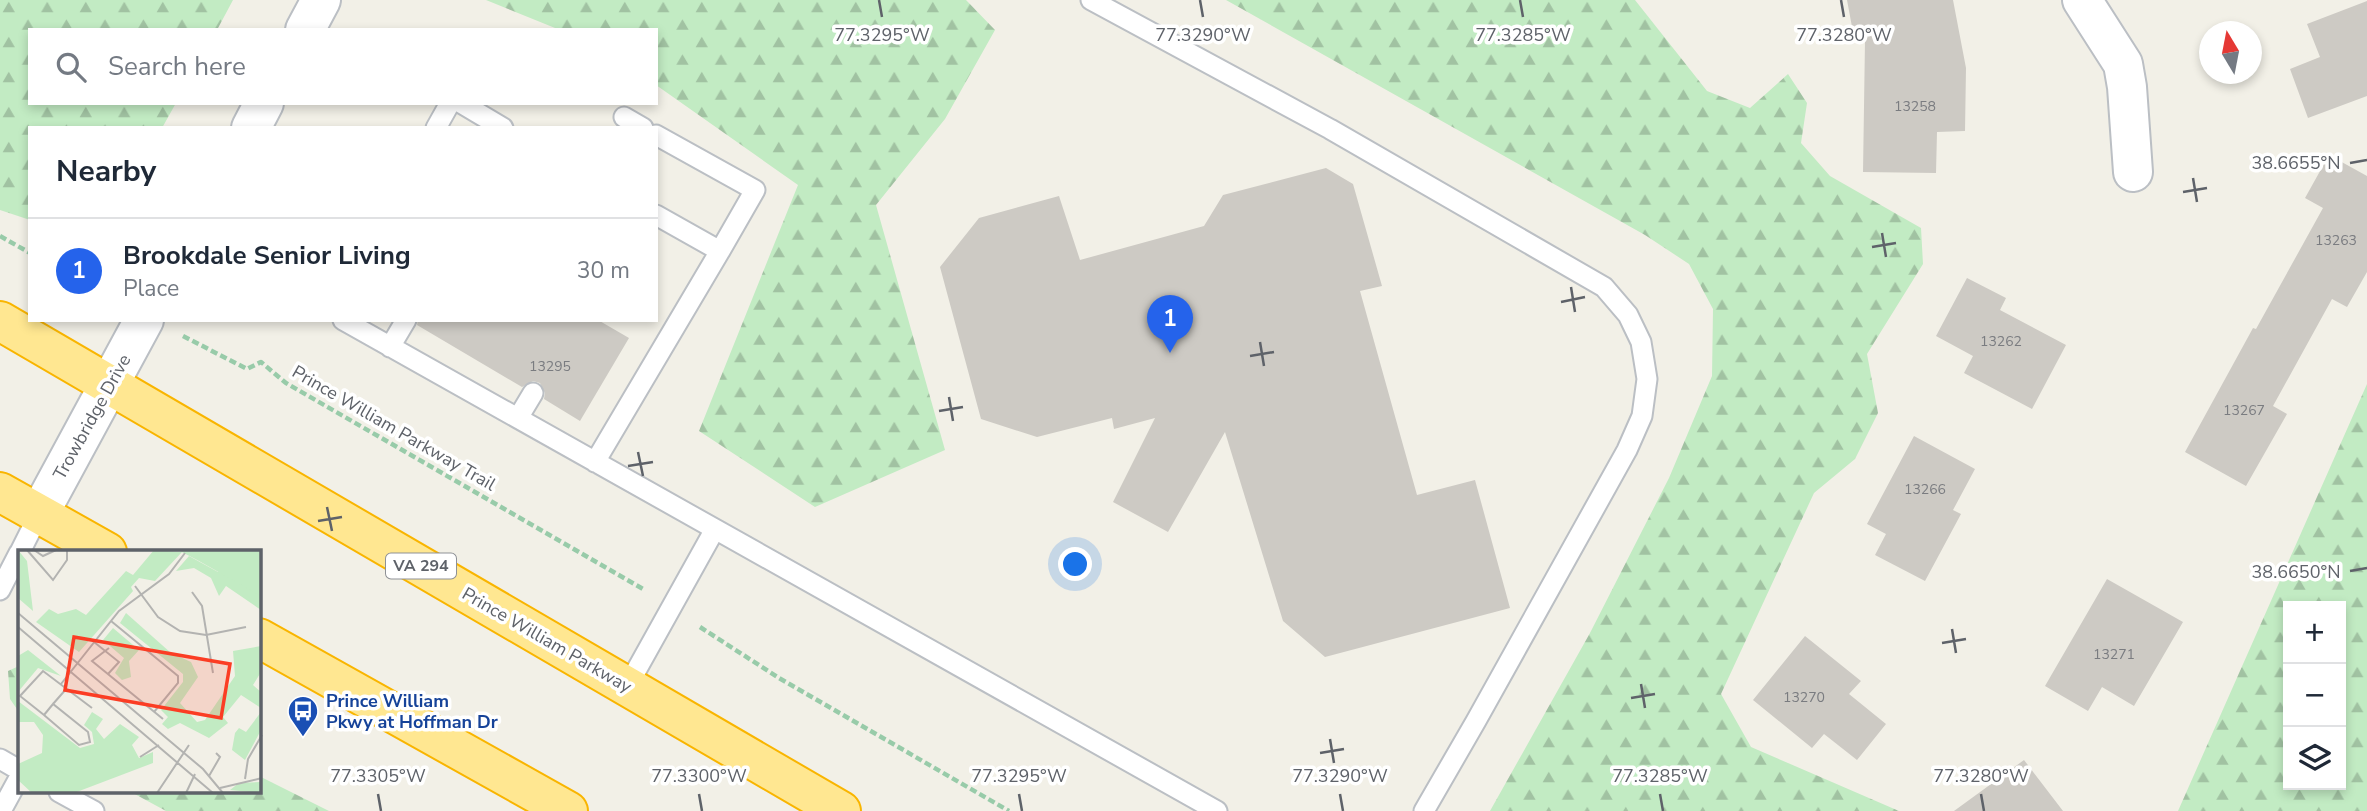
<!DOCTYPE html>
<meta charset="utf-8">
<style>
body{margin:0;font-family:"Nunito Sans",sans-serif;background:#f2f2f3;color:#1f2937}
.controls{position:absolute;right:21px;bottom:21px;display:grid;overflow:hidden;border-radius:0px;box-shadow:0 4px 10px #0003}
.controls button{width:63px;height:63px;display:grid;place-items:center;padding:0;border:0;border-bottom:2px solid #e0e1e3;background:#fff;color:#1f2937;font:35px sans-serif}
.compass{position:absolute;left:2199px;top:21px;width:63px;height:63px;border-radius:50%;background:#fff;box-shadow:0 4px 10px #0003;rotate:350deg}
.you{position:absolute;left:1076px;top:565px;width:24px;height:24px;margin:-18px;border:5px solid #fff;border-radius:50%;background:#1a73e8;box-shadow:0 0 0 10px #1a73e833}
.badge{display:grid;place-items:center;width:46px;height:46px;border-radius:50%;background:#2563eb;color:#fff;font-size:23px;font-weight:700}
.pin{position:absolute;translate:-50% -58px;filter:drop-shadow(0 2px 4px #0008)}
.pin::after{content:'';position:absolute;top:37px;width:24px;height:21px;background:inherit;clip-path:polygon(0 0,100% 0,50% 100%)}
.list{margin:0;padding:0;list-style:none}
h2{display:flex;justify-content:space-between;align-items:center;height:91px;margin:0;padding:0 28px;font-size:30px}
h2 small{font-size:23px;font-weight:400;color:#747a83}
.list li{display:grid;grid-template-columns:46px 1fr auto;gap:21px;align-items:center;box-sizing:border-box;height:105px;padding:0 28px;border-top:2px solid #e0e1e3}
.list b{display:block;font-size:26px;white-space:nowrap}
.list p{margin:0;font-size:23px;white-space:nowrap;color:#747a83}
.list em{font-size:23px;font-style:normal;color:#747a83}
.icon{flex:none;width:38px;height:38px;fill:none;stroke:currentColor;stroke-width:2;stroke-linecap:round;stroke-linejoin:round}
.map{position:relative;flex:none;width:2367px;height:811px;overflow:hidden}
.search{position:absolute;background:#fff;box-shadow:0 4px 10px #0003;left:28px;top:28px;width:630px;height:77px;display:flex;align-items:center;gap:18px;box-sizing:border-box;padding:0 24px;border-radius:0px;color:#747a83;font-size:26px}
.panel{position:absolute;background:#fff;box-shadow:0 4px 10px #0003;left:28px;top:126px;width:630px;height:196px;border-radius:0px}
.map>svg:first-child{display:block}
.forest{fill:url(#forest-firs);fill-rule:evenodd}
.building{fill:#cdcac4}
.lines{fill:none;stroke-linecap:round;stroke-linejoin:round}
.lane-casing{stroke:#bbbfc4;stroke-width:23}
.street-casing{stroke:#bbbfc4;stroke-width:42}
.highway-casing{stroke:#f9b500;stroke-width:42}
.path{stroke:#98cba9;stroke-width:4.5;stroke-dasharray:7 3.5;stroke-linecap:butt}
.lane{stroke:#fff;stroke-width:19}
.street{stroke:#fff;stroke-width:38}
.highway{stroke:#ffe791;stroke-width:38}
.ticks{fill:none;stroke:#5e6269;stroke-width:2.5}
.labels{text-anchor:middle;dominant-baseline:central;stroke-width:7;stroke-linejoin:round;paint-order:stroke}
.number-label{font-size:14px;fill:#7a7c80}
.shield{fill:#fff;stroke:#8e9196;stroke-width:2}
.shield-label{font-size:16px;font-weight:bold;fill:#5e6269}
.street-label{font-size:18px;fill:#5e6269;stroke:#fff}
.transit-label{font-size:18px;font-weight:bold;fill:#164399;stroke:#fff;text-anchor:start}
.inset-road{fill:none;stroke:#b3b3b1;stroke-width:2}
.view{fill:#fb3d24;fill-opacity:0.15;stroke:#fb3d24;stroke-width:3.5}
.inset-edge{fill:none;stroke:#5e6269;stroke-width:3.5}
.ticks-label{font-size:18px;text-anchor:middle;fill:#5e6269;stroke:#fff;stroke-width:7;stroke-linejoin:round;paint-order:stroke}
</style>
<div class="map">
<svg width="2367" height="811" viewBox="0 0 2367 811">
<defs>
<pattern id="forest-firs" width="22" height="20" patternUnits="userSpaceOnUse" patternTransform="scale(1.75)"><rect width="22" height="20" fill="#c2ebc3"/><path d="M5 1l3.5 6h-7zM16 11l3.5 6h-7z" fill="#a1c2a2"/></pattern>
</defs>
<rect width="100%" height="100%" fill="#f2f0e7"/>
<!-- forest -->
<path class="forest" d="M0,0H233L217,30H30V103H176L162,128H30V220L0,210Z
M486,0H966L995,30L945,119L876,205L945,450L815,507L699,431L798,185L656,85V30H560Z
M1226,0H1635L1707,91L1750,108L1788,74L1807,103L1801,143L1830,176L1921,228L1923,264L1867,354L1878,413L1855,459L1814,493L1721,694L1751,747L1899,811H1490L1590,633L1669,478L1712,376L1713,309L1689,264L1645,235Z
M2367,384V811H2178ZM2288,606H2341V785H2288Z
M19,666V712L10,699L8,671Z
M259,776L329,811H166L131,792H259Z"/>
<!-- building -->
<path class="building" d="M1847,0H1953L1966,68L1965,131L1937,132L1936,173L1863,172L1865,41L1855,43Z
M2367,1V96L2308,118L2290,69L2320,57L2307,24Z
M2329,155L2367,176V272L2347,307L2332,299L2273,406L2287,414L2246,486L2185,452L2253,328L2256,329L2323,208L2305,198Z
M1326,168L1353,184L1382,286L1360,291L1417,495L1475,480L1510,608L1325,657L1283,621L1225,432L1168,532L1113,502L1155,418L1114,429L1112,418L1037,437L981,419L940,267L979,218L1059,196L1080,260L1204,226L1223,195Z
M1967,278L2006,298L2000,310L2066,345L2032,409L1964,373L1973,356L1936,336Z
M418,320H598L629,338L580,421L544,399L545,393L540,383L533,381L522,387L417,325Z
M1914,436L1975,469L1953,510L1961,514L1925,581L1875,555L1886,534L1867,524Z
M2107,579L2183,622L2134,706L2102,687L2088,711L2045,686Z
M1805,636L1861,681L1849,694L1886,724L1857,760L1824,734L1812,748L1753,700Z
M2024,760L2063,811H1954Z"/>
<g class="lines">
<!-- lane casing -->
<g class="lane-casing">
<path id="lane" d="M1091,0L1330,129L1604,287L1628,315L1641,342L1647,379L1642,416L1627,450L1476,721L1424,811
M461,103L503,128
M624,117L643,128
M436,128L450,103
M656,135L755,190L720,251
M343,320L1217,811
M390,347L406,320
M518,418L533,393
M595,462L720,251L656,215
M20,552L39,514
M0,590L19,553
M627,687L715,529
M0,759L19,770
M59,792L94,811
M1,811L19,778"/>
</g>
<!-- street casing -->
<g class="street-casing">
<path id="street" d="M2082,0L2123,64L2127,87L2133,172
M305,30L321,0
M251,128L264,103
M39,514L144,320"/>
</g>
<!-- highway casing -->
<g class="highway-casing">
<path id="highway" d="M0,321L841,811
M0,492L107,552
M259,638L568,811"/>
</g>
<!-- path -->
<path class="path" d="M0,236L30,253
M183,336L247,369L261,362L286,383L643,589
M700,627L779,678L1009,811"/>
<!-- lane -->
<use href="#lane" class="lane"/>
<!-- street -->
<use href="#street" class="street"/>
<!-- highway -->
<use href="#highway" class="highway"/>
</g>
<!-- ticks -->
<path class="ticks" d="M879,0L882,17M1200,0L1203,17M1520,0L1523,17M1841,0L1844,17M2350,163L2367,160M2193,178L2197,202M2183,192L2207,188M1882,233L1886,257M1872,247L1896,243M1571,287L1575,312M1561,302L1585,297M1260,342L1264,366M1250,356L1274,352M949,397L953,421M939,411L963,407M638,452L643,476M628,466L653,462M327,507L332,531M318,521L342,517M2350,571L2367,568M1952,629L1956,653M1942,643L1966,639M1641,684L1645,708M1631,698L1655,694M1330,739L1334,763M1320,753L1344,749M378,794L381,811M699,794L702,811M1019,794L1022,811M1340,794L1343,811M1660,794L1663,811M1981,794L1984,811"/>
<!-- icons -->
<defs>
<g id="bus-pin" transform="scale(1.575)"><path d="M0 17L-7.5 6A9.5 9.5 0 1 1 7.5 6Z" fill="#1a4fb4" stroke="#fff"/><path d="M-5-6H5V4H4V6H2V4H-2V6H-4V4H-5ZM-3.5-4V0h7V-4ZM-3.5 1.2v1.5H-2V1.2ZM2 1.2v1.5H3.5V1.2Z" fill="#fff"/></g>
</defs>
<g fill-rule="evenodd">
<use href="#bus-pin" x="303" y="711"/>
</g>
<g class="labels">
<!-- number labels -->
<g class="number-label">
<text x="1915" y="106">13258</text>
<text x="2336" y="240">13263</text>
<text x="2001" y="341">13262</text>
<text x="550" y="366">13295</text>
<text x="2244" y="410">13267</text>
<text x="1925" y="489">13266</text>
<text x="2114" y="654">13271</text>
<text x="1804" y="697">13270</text>
</g>
<!-- shield labels -->
<rect class="shield" x="386" y="553.5" width="70" height="25" rx="5"/>
<g class="shield-label">
<text x="421" y="566">VA 294</text>
</g>
<!-- street labels -->
<g class="street-label">
<text transform="translate(92 417) rotate(-61)">Trowbridge Drive</text>
<text transform="translate(394 428) rotate(30)">Prince William Parkway Trail</text>
<text transform="translate(547 640) rotate(30)">Prince William Parkway</text>
</g>
<!-- transit labels -->
<g class="transit-label">
<text x="326" y="701">Prince William<tspan x="326" dy="21">Pkwy at Hoffman Dr</tspan></text>
</g>
</g>
<!-- overview -->
<g transform="translate(18 550)">
<rect width="243" height="243" fill="#f2f0e7"/>
<path d="M0,0L9,11L15,61L0,48ZM136,0L164,2L137,31L121,28L113,37L115,41L61,102L18,72L31,59L40,64L58,59L68,65L108,21L115,25ZM243,0V60L208,36L201,46L193,28L176,18L158,21L171,6L200,22ZM108,63L153,103L173,112L180,127L162,153L179,172L187,170L217,126L215,101L243,96V122L235,135L243,142V158L223,145L205,167L210,173L191,188L162,173L150,179L144,174L150,167L143,160L165,132V124L102,73ZM95,78L121,100L111,111L113,127L104,130L97,123L106,108L85,90ZM10,100L43,126L20,118L0,142V106ZM0,151L62,198L76,194L74,182L66,175L74,162L85,169L78,179L86,189L102,174L121,187L114,195L121,208L135,202V213L56,243H14L0,230V214L24,203L25,185L16,172H0ZM243,162V180L227,210L214,200L217,183L221,178L228,182ZM243,232V243L212,240L221,233Z" fill="#c2ebc3"/>
<path d="M160,0H243V46L181,11Z" fill="#c2ebc3"/>
<path class="inset-road" d="M9,0L35,30L49,10V0M16,0L25,6L38,0M117,36L140,67L162,81L188,85L228,77M174,42L184,56L195,123M0,63L185,219L205,243M93,71L160,126V133L136,162M0,77L195,243M76,92L101,112L90,124M91,98L74,111L145,169M43,134L101,61L151,24L167,3M35,154L49,138M26,165L35,154L70,182L72,192L61,195L26,165L2,146L25,121L74,158M122,207L141,195M191,226L202,207L198,203M227,229L230,209L244,185M202,238L244,228M139,243L171,195M168,243L177,224"/>
<path class="view" d="M56,87L212,114L203,168L47,140Z"/>
<rect width="243" height="243" class="inset-edge"/>
</g>
<g class="ticks-label">
<text x="882" y="41">77.3295°W</text>
<text x="1203" y="41">77.3290°W</text>
<text x="1523" y="41">77.3285°W</text>
<text x="1844" y="41">77.3280°W</text>
<text x="2296" y="169">38.6655°N</text>
<text x="2296" y="578">38.6650°N</text>
<text x="378" y="782">77.3305°W</text>
<text x="699" y="782">77.3300°W</text>
<text x="1019" y="782">77.3295°W</text>
<text x="1340" y="782">77.3290°W</text>
<text x="1660" y="782">77.3285°W</text>
<text x="1981" y="782">77.3280°W</text>
</g>
</svg>
<div class="controls">
<button>+</button>
<button>−</button>
<button><svg class="icon" aria-label="layers" viewBox="0 0 24 24"><path d="M12 4l9 5-9 5-9-5zM3 14l9 5 9-5"/></svg></button>
</div>
<svg class="compass" viewBox="-18 -18 36 36"><path d="M0-13l5 13h-10z" fill="#e53935"/><path d="M0 13l5-13h-10z" fill="#747a83"/></svg>
<div class="you"></div>
<div class="pin badge" style="left:1170px;top:353px">1</div>
<div class="search"><svg class="icon" aria-label="search" viewBox="0 0 24 24"><circle cx="10" cy="10" r="6"/><path d="M15 15l6 6"/></svg>Search here</div>
<section class="panel">
<h2>Nearby<small></small></h2>
<ul class="list">
<li><span class="badge">1</span><div><b>Brookdale Senior Living</b><p>Place</p></div><em>30 m</em></li>
</ul>
</section>
</div>
